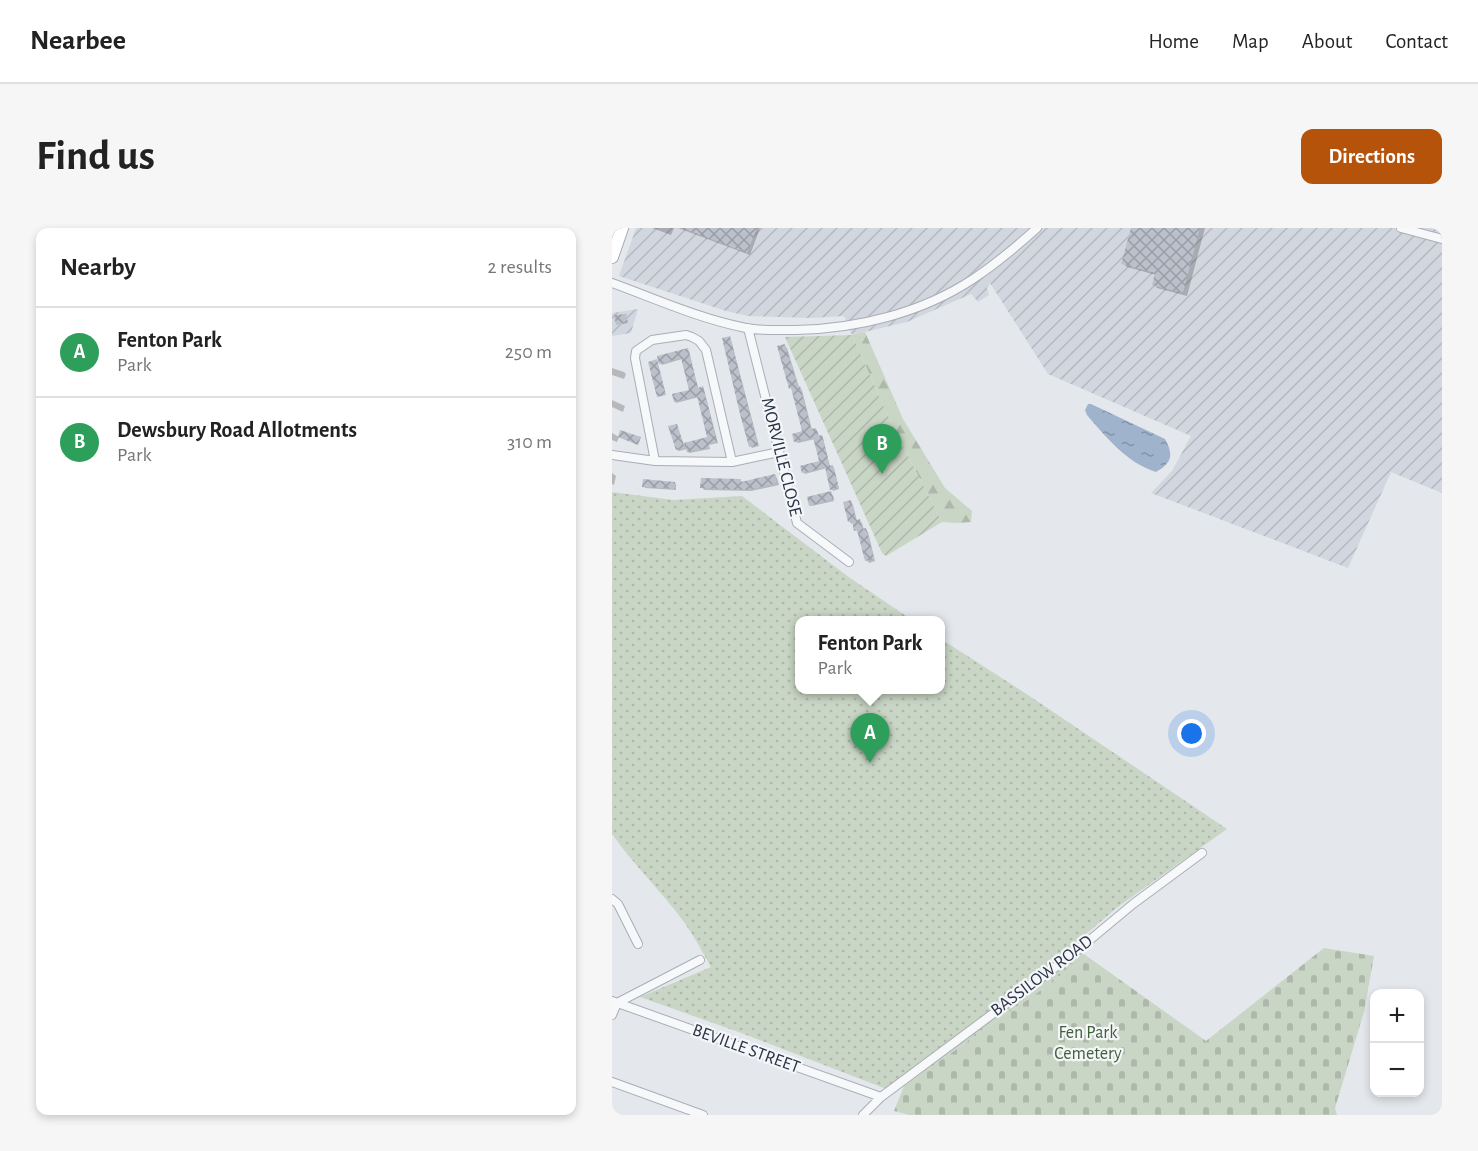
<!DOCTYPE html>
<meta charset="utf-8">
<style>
body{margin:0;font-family:"Alegreya Sans",sans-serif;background:#f6f6f6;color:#222}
.controls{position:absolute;right:18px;bottom:18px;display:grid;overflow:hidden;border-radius:12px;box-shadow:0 3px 9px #0003}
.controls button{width:54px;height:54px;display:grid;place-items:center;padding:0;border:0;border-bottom:2px solid #e0e0e0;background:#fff;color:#222;font:30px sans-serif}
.you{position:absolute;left:580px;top:506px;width:21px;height:21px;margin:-15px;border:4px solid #fff;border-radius:50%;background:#1a73e8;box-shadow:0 0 0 9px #1a73e833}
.badge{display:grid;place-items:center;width:39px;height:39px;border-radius:50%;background:#b45309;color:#fff;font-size:20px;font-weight:700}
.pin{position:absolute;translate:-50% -50px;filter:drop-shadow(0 2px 3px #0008)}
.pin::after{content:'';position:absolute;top:32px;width:21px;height:18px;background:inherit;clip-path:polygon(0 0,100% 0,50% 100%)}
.popup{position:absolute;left:183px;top:388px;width:150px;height:78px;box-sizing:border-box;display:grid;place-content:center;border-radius:12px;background:#fff;filter:drop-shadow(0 2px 4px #0005);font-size:20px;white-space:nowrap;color:#767676}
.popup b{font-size:22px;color:#222}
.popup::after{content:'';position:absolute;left:50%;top:100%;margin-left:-12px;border:12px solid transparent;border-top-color:#fff}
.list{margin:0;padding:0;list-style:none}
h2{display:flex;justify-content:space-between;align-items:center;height:78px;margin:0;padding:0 24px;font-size:26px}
h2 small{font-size:20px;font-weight:400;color:#767676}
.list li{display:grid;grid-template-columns:39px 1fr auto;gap:18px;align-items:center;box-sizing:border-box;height:90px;padding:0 24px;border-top:2px solid #e0e0e0}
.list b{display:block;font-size:22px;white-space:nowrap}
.list p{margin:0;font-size:20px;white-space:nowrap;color:#767676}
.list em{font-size:20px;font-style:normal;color:#767676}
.map{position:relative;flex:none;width:830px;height:887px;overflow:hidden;border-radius:12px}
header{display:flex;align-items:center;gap:36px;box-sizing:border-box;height:84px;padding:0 30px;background:#fff;border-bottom:2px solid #e0e0e0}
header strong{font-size:28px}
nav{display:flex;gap:33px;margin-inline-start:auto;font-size:21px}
.intro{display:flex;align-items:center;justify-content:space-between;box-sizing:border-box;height:144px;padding:0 36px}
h1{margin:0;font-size:42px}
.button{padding:15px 27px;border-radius:12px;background:#b45309;color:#fff;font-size:21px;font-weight:700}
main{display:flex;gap:36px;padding:0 36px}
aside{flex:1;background:#fff;border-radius:12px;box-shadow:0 3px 9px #0003}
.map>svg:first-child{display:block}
.industrial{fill:url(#industrial-furrows)}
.forest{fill:url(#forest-firs)}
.cemetery{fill:url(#cemetery-stones)}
.park{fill:url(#park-dots)}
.garden{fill:url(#garden-furrows)}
.water{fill:url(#water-ripples)}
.shadow{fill:#0003}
.building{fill:url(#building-cross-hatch)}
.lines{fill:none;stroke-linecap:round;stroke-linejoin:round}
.street-casing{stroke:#a9aeb7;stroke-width:10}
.primary-casing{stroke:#a3abb8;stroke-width:14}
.street{stroke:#f7f8fa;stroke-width:8}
.primary{stroke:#fff;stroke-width:12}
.labels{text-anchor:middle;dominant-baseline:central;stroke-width:4.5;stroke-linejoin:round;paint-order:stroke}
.street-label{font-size:18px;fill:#2b3445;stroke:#f4f6f9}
.park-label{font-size:18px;fill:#3f6138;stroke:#f4f6f9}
</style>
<header>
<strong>Nearbee</strong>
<nav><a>Home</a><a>Map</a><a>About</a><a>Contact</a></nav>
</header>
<div class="intro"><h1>Find us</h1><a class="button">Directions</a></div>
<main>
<aside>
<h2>Nearby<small>2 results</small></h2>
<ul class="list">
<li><span class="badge" style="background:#2e9e5b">A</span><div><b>Fenton Park</b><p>Park</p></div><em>250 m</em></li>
<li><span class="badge" style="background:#2e9e5b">B</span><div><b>Dewsbury Road Allotments</b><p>Park</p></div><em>310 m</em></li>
</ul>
</aside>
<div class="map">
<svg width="830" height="887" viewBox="0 0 830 887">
<defs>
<pattern id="industrial-furrows" width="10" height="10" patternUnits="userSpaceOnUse" patternTransform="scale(1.5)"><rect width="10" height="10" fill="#d2d6de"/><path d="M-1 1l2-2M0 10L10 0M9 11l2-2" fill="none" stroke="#b4b8c0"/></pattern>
<pattern id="forest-firs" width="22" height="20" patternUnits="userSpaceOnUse" patternTransform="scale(1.5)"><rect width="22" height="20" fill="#c9d6c5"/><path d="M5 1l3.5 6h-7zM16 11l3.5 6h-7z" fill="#adb8ab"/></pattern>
<pattern id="cemetery-stones" width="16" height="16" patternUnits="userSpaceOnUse" patternTransform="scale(1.5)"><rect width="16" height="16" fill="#c9d6c5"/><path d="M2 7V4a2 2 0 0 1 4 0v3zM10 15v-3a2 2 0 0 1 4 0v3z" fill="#adb8ab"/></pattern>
<pattern id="park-dots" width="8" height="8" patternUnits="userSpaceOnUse" patternTransform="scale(1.5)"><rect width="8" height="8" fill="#c9d6c5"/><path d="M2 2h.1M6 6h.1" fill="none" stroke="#adb8ab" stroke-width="1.8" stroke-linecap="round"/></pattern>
<pattern id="garden-furrows" width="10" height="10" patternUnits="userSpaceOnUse" patternTransform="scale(1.5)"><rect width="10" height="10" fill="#c9d6c5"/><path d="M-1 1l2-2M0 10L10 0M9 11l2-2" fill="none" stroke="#adb8ab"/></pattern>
<pattern id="water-ripples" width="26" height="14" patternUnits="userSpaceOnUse" patternTransform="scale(1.5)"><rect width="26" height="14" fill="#9fb4cc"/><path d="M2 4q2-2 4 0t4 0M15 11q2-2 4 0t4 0" fill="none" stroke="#8293a7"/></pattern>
<pattern id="building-cross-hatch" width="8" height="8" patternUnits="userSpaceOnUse" patternTransform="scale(1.5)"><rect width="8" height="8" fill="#bbc0ca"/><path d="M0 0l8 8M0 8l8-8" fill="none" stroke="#989da6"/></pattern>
</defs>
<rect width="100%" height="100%" fill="#e4e7ec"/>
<!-- industrial -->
<path class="industrial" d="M24,0H830V265L779,244L736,340L539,265L560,243L579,208L436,146L378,55L375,60L377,67L366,74L359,66L295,94L240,107L232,88L200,90L136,88L114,83L7,48Z
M26,81L19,105L0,108V85Z"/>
<!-- forest -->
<path class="forest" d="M253,104L291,191L333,260L360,283L359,294L346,295L330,294L280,197L240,107Z"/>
<!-- cemetery -->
<path class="cemetery" d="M712,720L762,728L752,784L723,880L725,887H297L282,883L292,858L476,729L594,813Z"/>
<!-- park -->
<path class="park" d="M0,264L61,272L130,268L238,350L300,392H188V462H328L329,411L419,469L615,601L507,678L461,717L476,729L292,858L285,851L277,862L132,806L28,769L99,739C90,723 82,708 72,694C49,663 22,637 0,606Z"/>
<!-- garden -->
<path class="garden" d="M240,107L280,197L330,294L274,328L270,325L173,109Z"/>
<!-- water -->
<path class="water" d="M476,176H479L553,211C562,227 560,235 544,244C515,235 494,209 475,187L473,182Z"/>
<!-- shadow -->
<path class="shadow" d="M40,0H62L59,7Z
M66,0H148L138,27Z
M520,0H593L575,68L545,60L542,56L544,47L515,39L511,35Z
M117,110L119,112L147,218L140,220L138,218Z
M173,118L175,120L187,159L190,162L200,202H204L206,204L207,209H209L211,210L218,240L221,239L222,240L227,261L221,263L220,261L215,240L193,246L191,244L209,234L203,211L186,215L183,213L192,205L181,163L179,160Z
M77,123L86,161L91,160L92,162L106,215L97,217L98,221L77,225L75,221L67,223L65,222L71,217L96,210L87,169L64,175L63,174L78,163L70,131L50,137L48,135Z
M0,140L12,144L14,146L12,151L0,147Z
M0,172L13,178L11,184L0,179Z
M0,205L7,209L5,214L0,212Z
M0,245L4,248L2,257L0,256Z
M163,248L165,250L167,257L139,263L92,262L90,259L128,252L131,255Z
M63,255L64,256V262L33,260L32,258Z
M219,264L222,273L200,278L198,277Z
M238,274L241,277L245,293L247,292L250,295L252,302L253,301L256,304L263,333L257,335L255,332L246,304L244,302L242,295L240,296L237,293Z"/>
<!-- building -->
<path class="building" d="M70,0H145L135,25Z
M519,0H588L571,65L540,57L543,45L509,36Z
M14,86L16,95L4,97L2,87Z
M118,108L146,217L137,219L128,186L110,110Z
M173,116L186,159L188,158L199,201L204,200L206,208L182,214L180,206L190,203L179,160L177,161L165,118Z
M76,120L86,160L91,158L105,214L96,216L97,220L75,224L72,215L95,209L85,168L62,174L60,166L77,162L69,130L47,136L45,128Z
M45,131L54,167L45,169L36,134Z
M65,196L73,220L64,222L56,198Z
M8,202L29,209L26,217L6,209Z
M210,207L218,238L190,245L188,238L207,233L201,209Z
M221,237L227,260L218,262L213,239Z
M163,246L165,255L136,262L88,260L89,250L129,251V254Z
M31,251L63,254V261L30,259Z
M219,263L222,271L197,278L195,269Z
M239,272L244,292L248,291L250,301L254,300L262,331L253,333L245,302L242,303L240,293L236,294L231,274Z"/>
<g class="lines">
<!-- street casing -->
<g class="street-casing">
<path id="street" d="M789,0L830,11
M0,55C44,71 88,91 134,100C150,103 167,102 184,102C244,101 310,85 361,51C384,36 405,18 425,0
M136,100L185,295L237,334
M0,227L43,233L120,234L167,224
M43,233L23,130L24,123L40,112L74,107L80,109L87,113L94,122L120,234
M0,671L6,676L26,716
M0,773L269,869
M0,787L5,775L88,732
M0,854L91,887
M251,887L269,869L461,726L521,676L590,625"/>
</g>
<!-- primary casing -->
<g class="primary-casing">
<path id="primary" d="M0,29L10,0"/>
</g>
<!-- street -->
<use href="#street" class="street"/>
<!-- primary -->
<use href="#primary" class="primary"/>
</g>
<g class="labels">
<!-- street labels -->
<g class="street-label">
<text transform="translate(169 229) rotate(76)">MORVILLE CLOSE</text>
<text transform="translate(430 748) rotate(-37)">BASSILOW ROAD</text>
<text transform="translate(134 821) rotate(20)">BEVILLE STREET</text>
</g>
<!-- park labels -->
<g class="park-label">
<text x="476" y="805">Fen Park<tspan x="476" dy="21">Cemetery</tspan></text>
</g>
</g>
</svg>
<div class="controls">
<button>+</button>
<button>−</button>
</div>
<div class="you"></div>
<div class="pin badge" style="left:258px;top:535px;background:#2e9e5b">A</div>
<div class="popup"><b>Fenton Park</b>Park</div>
<div class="pin badge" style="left:270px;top:246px;background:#2e9e5b">B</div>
</div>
</main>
